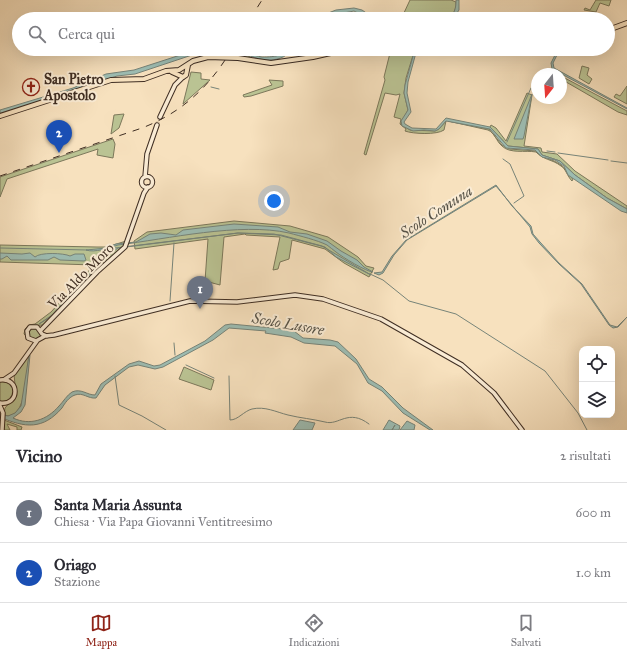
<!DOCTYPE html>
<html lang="it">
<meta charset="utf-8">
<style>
body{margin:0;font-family:"IM FELL Great Primer",serif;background:#f7f7f7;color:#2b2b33}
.controls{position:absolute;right:12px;bottom:12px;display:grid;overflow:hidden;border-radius:8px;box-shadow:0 4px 16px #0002}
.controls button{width:36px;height:36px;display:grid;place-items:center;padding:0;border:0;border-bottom:1px solid #e1e1e2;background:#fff;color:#2b2b33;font:20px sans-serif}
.compass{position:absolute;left:531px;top:68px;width:36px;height:36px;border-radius:50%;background:#fff;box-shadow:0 4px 16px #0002;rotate:197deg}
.you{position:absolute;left:274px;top:201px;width:14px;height:14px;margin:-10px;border:3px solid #fff;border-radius:50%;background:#1a73e8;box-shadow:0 0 0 6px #1a73e833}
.badge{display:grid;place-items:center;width:26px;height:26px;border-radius:50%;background:#8f2418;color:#fff;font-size:13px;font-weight:700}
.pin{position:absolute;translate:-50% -33px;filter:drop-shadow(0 1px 2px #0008)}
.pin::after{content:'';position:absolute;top:21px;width:14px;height:12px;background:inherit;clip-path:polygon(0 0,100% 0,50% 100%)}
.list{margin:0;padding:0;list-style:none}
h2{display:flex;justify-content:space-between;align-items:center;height:52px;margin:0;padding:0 16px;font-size:17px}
h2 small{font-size:13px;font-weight:400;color:#7c7c81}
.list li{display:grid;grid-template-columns:26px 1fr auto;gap:12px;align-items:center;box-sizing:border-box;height:60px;padding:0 16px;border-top:1px solid #e1e1e2}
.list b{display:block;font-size:15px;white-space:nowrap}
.list p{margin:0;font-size:13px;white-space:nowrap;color:#7c7c81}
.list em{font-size:13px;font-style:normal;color:#7c7c81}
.icon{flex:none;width:22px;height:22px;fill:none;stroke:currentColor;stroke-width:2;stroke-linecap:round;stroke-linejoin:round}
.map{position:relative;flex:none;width:627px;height:430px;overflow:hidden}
.search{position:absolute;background:#fff;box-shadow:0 4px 16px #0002;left:12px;right:12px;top:12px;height:44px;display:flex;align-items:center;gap:10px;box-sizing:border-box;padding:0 14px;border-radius:22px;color:#7c7c81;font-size:15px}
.sheet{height:172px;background:#fff}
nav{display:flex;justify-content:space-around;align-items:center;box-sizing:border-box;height:56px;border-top:1px solid #e1e1e2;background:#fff;font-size:11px;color:#7c7c81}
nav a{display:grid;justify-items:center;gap:2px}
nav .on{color:#8f2418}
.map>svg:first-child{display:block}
.green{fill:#bac393;stroke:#7c785b}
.water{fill:#9dbdb3;stroke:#778479}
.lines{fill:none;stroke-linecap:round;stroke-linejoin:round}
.stream{stroke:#778479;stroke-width:1}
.secondary-tunnel{stroke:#d2bd9f;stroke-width:3.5;stroke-dasharray:3.5 2;stroke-linecap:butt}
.secondary-casing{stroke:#3f2e23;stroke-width:5.5}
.primary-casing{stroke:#3f2e23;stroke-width:6}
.secondary{stroke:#faecd5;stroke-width:3.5}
.primary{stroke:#f7e1be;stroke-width:4}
.rail{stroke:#3f2e23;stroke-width:1;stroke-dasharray:7 7;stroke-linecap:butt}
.labels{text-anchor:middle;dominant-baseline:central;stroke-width:4;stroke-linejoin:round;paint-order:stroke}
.poi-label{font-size:14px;font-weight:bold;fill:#3f2e23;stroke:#faecd5;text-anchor:start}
.street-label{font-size:14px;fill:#3f2e23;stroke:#faecd5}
.water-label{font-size:15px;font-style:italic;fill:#565247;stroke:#faecd5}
</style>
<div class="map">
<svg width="627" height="430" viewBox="0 0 627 430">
<rect width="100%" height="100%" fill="#f7e1be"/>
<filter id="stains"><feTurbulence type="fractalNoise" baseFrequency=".005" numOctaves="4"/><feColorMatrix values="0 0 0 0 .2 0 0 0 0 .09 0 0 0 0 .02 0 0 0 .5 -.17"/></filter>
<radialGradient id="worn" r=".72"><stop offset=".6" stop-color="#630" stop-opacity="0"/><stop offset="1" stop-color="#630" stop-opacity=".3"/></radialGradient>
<!-- green -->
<path class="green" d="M410,0H451L456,2C456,10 454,16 446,19H400L402,15H403Z
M596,0H611L609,6L600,3L596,12L584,10L585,8L590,10Z
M235,49L252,58L251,59L230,56Z
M391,49H415L406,78L404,93L408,110L401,124L410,130L435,131L439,129L446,121L444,130C437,135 413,134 405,131L406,129L400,124L401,119L394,117L400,94L396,95L385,93L366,155L364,154L385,80L384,77Z
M582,66L589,68L587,75L592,79L589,84L579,78Z
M191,72L201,73V79L210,80L183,104Z
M561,76L627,111V115L618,112L561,79Z
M269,80L283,81V86L251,96L244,97L243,95L272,85Z
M627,86V104L614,97L616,94L620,96Z
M527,93L532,95L524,146L541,148L542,152L557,154L575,171L627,206V209L607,198L575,175L560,161L542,155L538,149L508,146L490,127L491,125L496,128L506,141Z
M124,114L119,128L111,134L114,115Z
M448,121L489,129L502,145L510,149L536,151C544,159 551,158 561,165C566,168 567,175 573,179L572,181C567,176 566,169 561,166C552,159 543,160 536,152C525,150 510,154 502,146C496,141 495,133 488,130Z
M113,139L115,144L113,158L97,155L98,149L7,179L0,197V177Z
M234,221L290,226L328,237L358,257L366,266L374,268L369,277L344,263L325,249L292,240L289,259L280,262L278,269L273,270L280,237L246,235L245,234L224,237L220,285L205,281L208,239L135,249L134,241L147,232Z
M126,241L122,248L103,263L43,325L30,326L25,335L24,334L25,329L29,325L35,324L51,312L94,265L0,262V245L97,247H107Z
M35,327L41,335L38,339L31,340L28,336L29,329Z
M29,355C27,368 27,423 4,415L5,408L16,395L14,374Z
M184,367L214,380L211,390L179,379Z
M0,381L11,384C16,394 12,402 0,402Z
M4,420L22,427L21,430H17V427L7,424L10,430H4Z"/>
<!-- water -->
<path class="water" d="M456,0H459V10L453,19H446C455,15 456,8 456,0Z
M354,8L362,10L375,19H369L354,11L313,19L336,10Z
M199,49H210L135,74L117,76L0,114V110L73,88L106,74L134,70Z
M237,49C247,49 252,56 262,57C268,57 276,57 281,54C286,52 288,49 293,49C278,67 254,60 237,49Z
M415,49H417L408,82L407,93L411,112L404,122L405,124L412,128L436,129L446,118L490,127L508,146L538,149L542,155L560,161L575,175L607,198L627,209V213L621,211L568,175L564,166L555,160L542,157L535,150L506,148L490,129L446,121L439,129L435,131L424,130L413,131L402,126L401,121L408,110L404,93L405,85Z
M558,49H560L553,63L554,68L627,108V109L552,69L551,63Z
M532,94L524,136L523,139H514Z
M496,185L512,206L531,226L533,234L540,242L559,263L582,284L610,325L617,327L627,317L618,327L613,328L609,325L581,284L559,264L539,243L532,234L530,227L496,186L407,240L394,255L383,273L379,275L374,273L382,272L392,256L406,240Z
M234,224L278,227L290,232L307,234L327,241L341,251L357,260L364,267L373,272C367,272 342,257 336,252C333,250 330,247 327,245C317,240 300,236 289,233C240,222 167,239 118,245C108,248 95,253 86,250L107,248L116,244L136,242L150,234L161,233L176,235L183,230Z
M238,233L281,235L322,246L371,275L336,257L325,247L274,234L238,233L118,248L107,256L52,316L39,324L52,315L107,255L115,248Z
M0,253L22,254L30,253L35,257C40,252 64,253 70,256L75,254H84L86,260L84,261L60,260L54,257L48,260H11L7,256L2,259H0Z
M231,324L283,329L294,331L303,338L330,340L338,342L356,359L369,379L382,387L403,408L433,430H430L403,413L382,391L368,383L357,364L335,346L304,343L291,337L265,333L266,331L229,328L213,340L163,367L155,369L138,365L129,367L105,385L96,398C88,399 83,392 75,395C69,397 65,403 62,408C43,430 25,428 0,417V414L8,416L15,413L21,406L29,355H30L25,405L21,412L13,418C30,426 47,420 59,406C63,402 67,395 72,392C81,388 87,395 95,395L101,384L129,364L139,361L154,366L160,365L205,341L225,325Z
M300,420L315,423L312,430H293Z
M389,420L400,426L399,430H392L395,425L392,430H383Z
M407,421L415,425L414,430H400Z"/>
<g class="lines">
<!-- stream -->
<path class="stream" d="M211,87L219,89
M507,142L531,88
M547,151L555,152
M558,153L608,160
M503,159L510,164L524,196L514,203
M611,161L627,163
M0,248L87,250
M370,274L383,280L409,301L456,314L545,371L578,413L587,430
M170,301L174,243
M174,343L175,355
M186,365L214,378
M115,376L119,405L142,416L166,430
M229,376L230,420C238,420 244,411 252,409C265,406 276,412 288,415C300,418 313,419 325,422C339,426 348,408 369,424"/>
<!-- secondary-tunnel -->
<path class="secondary-tunnel" d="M157,125L160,117"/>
<!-- secondary casing -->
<g class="secondary-casing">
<path id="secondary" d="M160,117L175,85L183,77
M141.5 182a5.5 5.5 0 1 1 11 0a5.5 5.5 0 1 1-11 0Z
M145,177L147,154L157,125
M41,330L97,272L125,247L144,193L148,187
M47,336L42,334L37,327H30L27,331L28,338L36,341L45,336L54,335L190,301L237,302L295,295L323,299L381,319L462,365L494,393L522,430
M5,379L14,373L37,341
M0,380C20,377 20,406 0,403
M0,406L3,413L2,430"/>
</g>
<!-- primary casing -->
<g class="primary-casing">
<path id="primary" d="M608,30L627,23
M172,72L183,77L186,75L188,65
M0,116L111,80L144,79L166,71L179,70L193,61L208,57L238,58L271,63L313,57L348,49"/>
</g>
<!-- secondary -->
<use href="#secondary" class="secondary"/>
<!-- primary -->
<use href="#primary" class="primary"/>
<!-- rail -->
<path class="rail" d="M250,19L262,0
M0,176L142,128C183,112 210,86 232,49"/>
</g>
<!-- icons -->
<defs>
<g id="church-ring" transform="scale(0.9)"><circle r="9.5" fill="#faecd5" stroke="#8f2418" stroke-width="1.5"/><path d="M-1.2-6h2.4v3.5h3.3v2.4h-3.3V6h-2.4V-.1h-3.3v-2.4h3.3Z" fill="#8f2418"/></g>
</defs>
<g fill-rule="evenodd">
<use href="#church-ring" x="31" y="87"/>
</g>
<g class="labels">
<!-- poi labels -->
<g class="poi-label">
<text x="44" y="79">San Pietro<tspan x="44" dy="16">Apostolo</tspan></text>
</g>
<!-- street labels -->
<g class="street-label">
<text transform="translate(81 276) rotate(-45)">Via Aldo Moro</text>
</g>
<!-- water labels -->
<g class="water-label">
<text transform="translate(436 212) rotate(-33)">Scolo Comuna</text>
<text transform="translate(288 324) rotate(10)">Scolo Lusore</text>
</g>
</g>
<rect width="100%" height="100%" filter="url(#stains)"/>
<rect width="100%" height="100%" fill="url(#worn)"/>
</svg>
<div class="controls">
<button><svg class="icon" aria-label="locate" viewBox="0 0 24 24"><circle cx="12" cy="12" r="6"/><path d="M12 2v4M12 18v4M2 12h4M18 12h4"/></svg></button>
<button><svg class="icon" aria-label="layers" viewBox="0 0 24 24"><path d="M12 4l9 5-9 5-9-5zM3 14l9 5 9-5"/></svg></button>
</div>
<svg class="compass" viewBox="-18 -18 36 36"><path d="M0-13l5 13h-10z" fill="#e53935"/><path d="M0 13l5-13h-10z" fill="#7c7c81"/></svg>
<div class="you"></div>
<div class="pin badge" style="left:200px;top:309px;background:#6b7280">1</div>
<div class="pin badge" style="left:59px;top:153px;background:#1a4fb4">2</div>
<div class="search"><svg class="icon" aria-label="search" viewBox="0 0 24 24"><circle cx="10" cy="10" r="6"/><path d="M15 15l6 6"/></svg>Cerca qui</div>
</div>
<section class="sheet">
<h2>Vicino<small>2 risultati</small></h2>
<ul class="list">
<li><span class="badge" style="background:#6b7280">1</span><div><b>Santa Maria Assunta</b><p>Chiesa · Via Papa Giovanni Ventitreesimo</p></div><em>600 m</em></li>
<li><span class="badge" style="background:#1a4fb4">2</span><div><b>Oriago</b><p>Stazione</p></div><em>1.0 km</em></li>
</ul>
</section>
<nav>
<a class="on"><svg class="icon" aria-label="map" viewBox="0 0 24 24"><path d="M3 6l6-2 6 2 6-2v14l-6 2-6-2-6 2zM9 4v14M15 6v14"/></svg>Mappa</a>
<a><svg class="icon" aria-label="directions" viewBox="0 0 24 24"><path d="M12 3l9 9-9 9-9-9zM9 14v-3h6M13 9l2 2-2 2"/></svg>Indicazioni</a>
<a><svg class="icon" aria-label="saved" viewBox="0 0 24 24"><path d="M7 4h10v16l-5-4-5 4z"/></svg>Salvati</a>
</nav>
